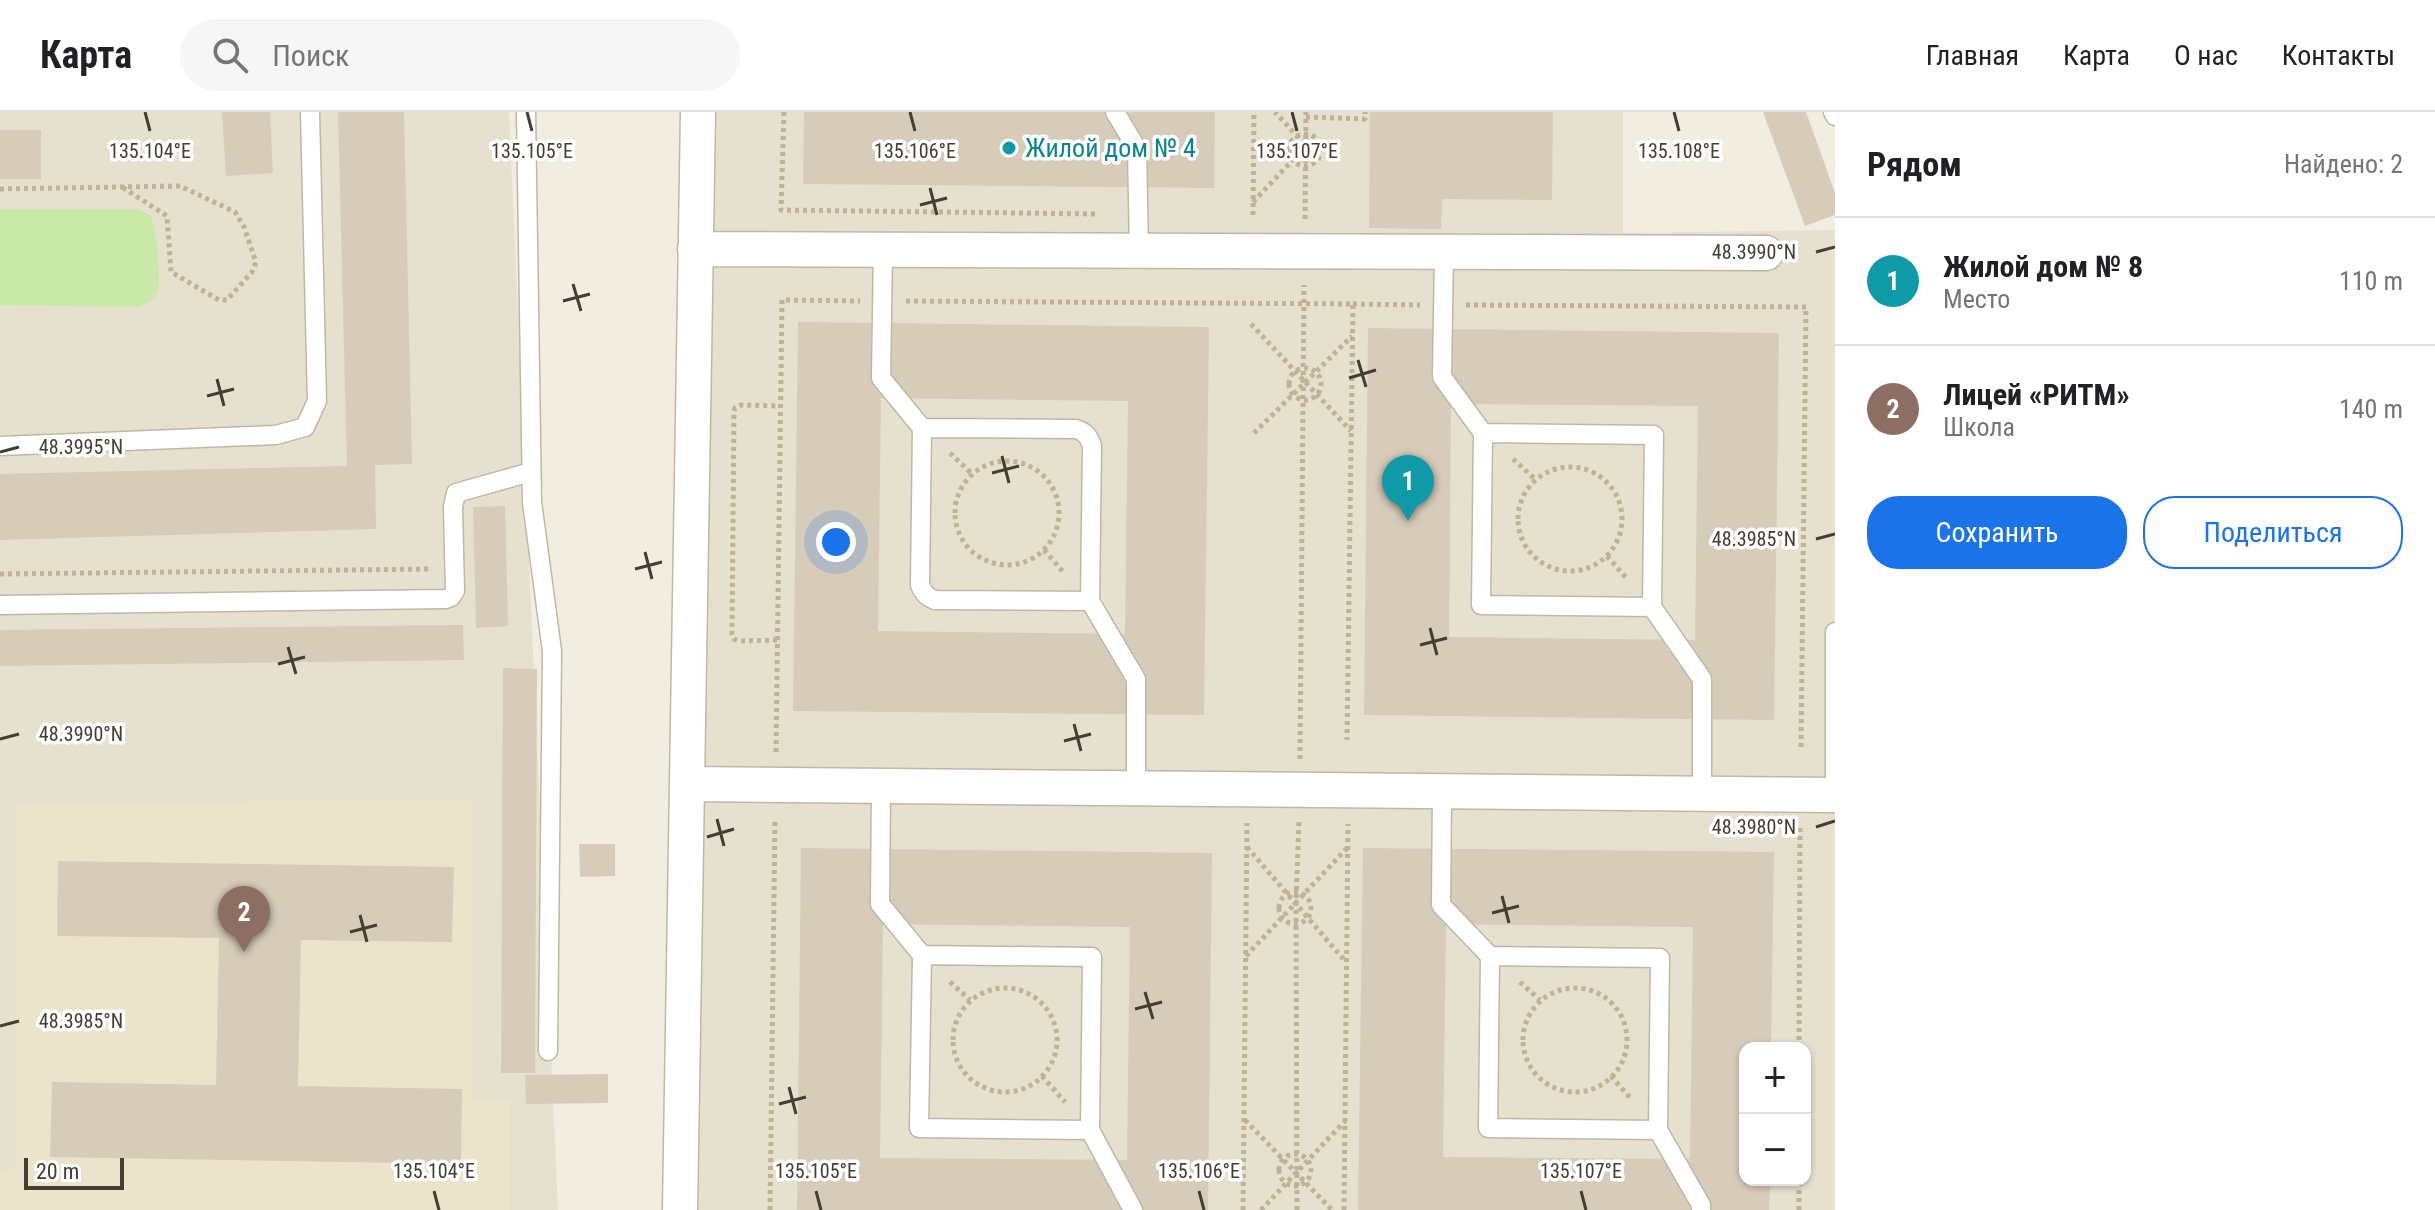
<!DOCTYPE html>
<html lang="ru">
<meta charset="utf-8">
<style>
body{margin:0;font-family:"Roboto Condensed",sans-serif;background:#f6f6f6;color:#202124}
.controls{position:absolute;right:24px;bottom:24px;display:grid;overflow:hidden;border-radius:16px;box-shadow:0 2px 6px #0004}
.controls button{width:72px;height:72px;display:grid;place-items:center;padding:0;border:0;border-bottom:2px solid #e0e0e0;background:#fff;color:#202124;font:40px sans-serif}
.scale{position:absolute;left:24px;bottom:20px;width:100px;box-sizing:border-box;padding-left:8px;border:4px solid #433d32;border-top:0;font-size:22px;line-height:28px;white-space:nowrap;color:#433d32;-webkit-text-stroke:6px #fff;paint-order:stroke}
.you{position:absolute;left:836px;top:430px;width:28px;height:28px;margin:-20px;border:6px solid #fff;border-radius:50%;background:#1a73e8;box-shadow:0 0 0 12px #1a73e833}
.badge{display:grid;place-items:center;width:52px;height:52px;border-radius:50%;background:#1a73e8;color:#fff;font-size:26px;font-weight:700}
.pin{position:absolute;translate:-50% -66px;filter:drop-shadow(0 2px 4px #0008)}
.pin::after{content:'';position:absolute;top:42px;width:28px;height:24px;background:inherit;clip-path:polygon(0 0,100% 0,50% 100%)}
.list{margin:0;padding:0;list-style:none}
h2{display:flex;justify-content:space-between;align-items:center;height:104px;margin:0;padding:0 32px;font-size:34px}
h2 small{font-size:26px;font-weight:400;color:#757577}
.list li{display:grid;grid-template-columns:52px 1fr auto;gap:24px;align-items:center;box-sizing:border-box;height:128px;padding:0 32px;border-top:2px solid #e0e0e0}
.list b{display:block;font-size:30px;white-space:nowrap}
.list p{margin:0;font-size:26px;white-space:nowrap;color:#757577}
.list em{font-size:26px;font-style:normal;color:#757577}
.actions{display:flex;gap:16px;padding:24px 32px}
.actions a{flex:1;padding:18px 0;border:2px solid #1a73e8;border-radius:32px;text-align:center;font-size:28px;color:#1a73e8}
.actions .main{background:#1a73e8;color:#fff}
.icon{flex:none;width:44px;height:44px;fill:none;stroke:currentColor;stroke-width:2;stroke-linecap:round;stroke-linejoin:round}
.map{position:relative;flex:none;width:1835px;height:1098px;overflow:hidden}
header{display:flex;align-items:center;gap:48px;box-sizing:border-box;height:112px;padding:0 40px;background:#fff;border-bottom:2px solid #e0e0e0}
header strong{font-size:38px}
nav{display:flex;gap:44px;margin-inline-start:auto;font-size:28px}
.search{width:560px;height:72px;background:#f6f6f6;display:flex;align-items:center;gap:20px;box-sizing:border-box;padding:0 28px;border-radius:44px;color:#757577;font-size:30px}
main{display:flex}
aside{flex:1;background:#fff}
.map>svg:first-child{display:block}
.residential{fill:#e6e0cf;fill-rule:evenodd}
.education{fill:#ece4ca}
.green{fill:#c8e9a7}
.building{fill:#d7ccb9;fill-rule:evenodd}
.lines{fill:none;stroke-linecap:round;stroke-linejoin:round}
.service-casing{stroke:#c0b8a7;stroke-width:21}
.minor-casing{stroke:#c0b8a7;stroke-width:37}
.path{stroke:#c0b294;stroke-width:5;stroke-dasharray:4 4;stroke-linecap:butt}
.service{stroke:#fff;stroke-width:18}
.minor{stroke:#fff;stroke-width:34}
.ticks{fill:none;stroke:#433d32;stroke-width:3}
.culture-dot{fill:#0f9aa8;stroke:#fff;stroke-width:3}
.labels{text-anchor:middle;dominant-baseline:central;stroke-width:7;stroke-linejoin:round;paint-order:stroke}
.culture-label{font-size:26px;fill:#0d838f;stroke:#fff;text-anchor:start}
.ticks-label{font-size:20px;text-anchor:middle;fill:#433d32;stroke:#fff;stroke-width:7;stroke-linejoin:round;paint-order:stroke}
</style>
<header>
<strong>Карта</strong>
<div class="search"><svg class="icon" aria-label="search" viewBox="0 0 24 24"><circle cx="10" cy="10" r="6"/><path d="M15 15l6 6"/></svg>Поиск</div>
<nav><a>Главная</a><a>Карта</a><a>О нас</a><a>Контакты</a></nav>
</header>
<main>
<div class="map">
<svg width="1835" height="1098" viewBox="0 0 1835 1098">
<rect width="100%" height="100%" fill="#f2ede1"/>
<!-- residential -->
<path class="residential" d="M0,0H509L558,1098H0Z
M700,0H1623V121L1835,118V1098H680ZM1745,936H1805V1068H1745Z"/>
<!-- education -->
<path class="education" d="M471,688L473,989H510V1098H0V1058L17,1057L15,691Z"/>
<!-- green -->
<path class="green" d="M0,97H137L151,104C156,117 161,164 158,177C156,188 147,191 139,195L0,193Z"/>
<!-- building -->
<path class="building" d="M222,0H270L273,61L226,64Z
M338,0H404L412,352L375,353L376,417L0,428V362L347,354Z
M804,0H1215L1214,76L803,72Z
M1370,0H1553L1552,88L1442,87L1441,117L1369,116Z
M1763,0H1806L1835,81V103L1805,114Z
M0,18H41V67H0Z
M798,210L1209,215L1204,603L793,599ZM881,286L1128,289L1125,522L878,519Z
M1368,216L1779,221L1774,608L1364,603ZM1451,292L1698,294L1695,528L1449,525Z
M505,394L508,514L476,516L473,395Z
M463,513L464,548L0,554V518Z
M503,556L537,557L535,961H501Z
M579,732H615V764L580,765Z
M801,736L1212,741L1208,1098H797ZM883,812L1130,815L1127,1048L880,1046Z
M1363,736L1774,740L1771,936H1745V1068H1770L1769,1098H1358ZM1446,812L1693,815L1690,1047L1443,1045Z
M58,749L454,755L452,830L301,828L298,974L462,977L461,1052L50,1045L52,970L216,973L219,826L57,824Z
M608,962V991L526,992L525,963Z"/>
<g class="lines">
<!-- service casing -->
<g class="service-casing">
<path id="service" d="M526,0L532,390L552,539L548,939
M1115,0L1137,37L1139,139
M1833,0L1835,4
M883,138L881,266L922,316L920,473C924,482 927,485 935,488L1090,489L1092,334C1089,325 1086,320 1076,317L922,316
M1444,140L1442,265L1483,321L1481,493L1652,495L1654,323L1483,321
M0,334L276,323L305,315L317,289L310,0
M1090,489L1136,567V676
M0,493L446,487L451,485L455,479L453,395L456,381L531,360
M1652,495L1702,567V682
M1835,520V683
M881,674L880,792L922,843L919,1016L1090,1018L1092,845L922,843
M1442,679L1441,793L1490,844L1488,1016L1658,1018L1660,846L1490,844
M1090,1018L1133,1098
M1658,1018L1701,1093V1098"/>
</g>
<!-- minor casing -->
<g class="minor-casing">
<path id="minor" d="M695,137L1766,141
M687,672L1834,683
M680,1098L698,0"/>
</g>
<!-- path -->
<path class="path" d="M784,0L781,98L1096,102
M1306,5L1365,7V0
M1289 38a16 16 0 1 1 32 0a16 16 0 1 1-32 0Z
M0,77L180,74L235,100L244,115L256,150L252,160L227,188H219L171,160L167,104L122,75
M1253,90L1306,34L1275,0
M1253,103L1254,0
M1305,107L1306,0
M906,189L1353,192L1347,628
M1353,192L1420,193
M1466,193L1806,195L1801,635
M1251,212L1351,319
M1289 272a16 16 0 1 1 32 0a16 16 0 1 1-32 0Z
M1254,321L1352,224
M950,341L972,362
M1513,347L1536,368
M955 401a52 52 0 1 1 104 0a52 52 0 1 1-104 0Z
M1518 407a52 52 0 1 1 104 0a52 52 0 1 1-104 0Z
M1044,438L1065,462
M1607,444L1628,468
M0,462L430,457
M777,528L738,529L734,527L732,522L734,299L735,296L741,293L780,294
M776,640L782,188L860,189
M1300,647L1304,173
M1247,735L1345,849
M1279 796a16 16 0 1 1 32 0a16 16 0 1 1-32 0Z
M1246,844L1348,735
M950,870L970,888
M1520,870L1540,888
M953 928a52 52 0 1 1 104 0a52 52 0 1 1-104 0Z
M1523 928a52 52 0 1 1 104 0a52 52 0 1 1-104 0Z
M1799,936L1800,716
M1042,964L1065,990
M1611,964L1632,988
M1245,1008L1332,1098
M1279 1058a16 16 0 1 1 32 0a16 16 0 1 1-32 0Z
M770,1098L775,706
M1243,1098L1247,711
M1261,1098L1345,1009
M1297,1098L1296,790L1299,709
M1344,1098L1348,712
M1799,1098V1068"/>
<!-- service -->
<use href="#service" class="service"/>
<!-- minor -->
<use href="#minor" class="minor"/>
</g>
<!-- ticks -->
<path class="ticks" d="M145,0L150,19M527,0L532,19M910,0L915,19M1292,0L1297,19M1674,0L1679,19M930,76L937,103M920,93L947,86M1816,140L1835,135M573,172L581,199M563,189L590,182M1358,248L1366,275M1349,266L1376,258M217,267L224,294M207,284L234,277M0,340L19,335M1002,344L1009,371M992,361L1019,354M1816,427L1835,422M645,440L652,467M635,457L662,450M1430,516L1437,543M1420,533L1447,526M288,535L296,562M278,552L305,545M1074,612L1081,639M0,627L19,622M1064,629L1091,622M717,707L724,734M1816,715L1835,709M707,725L734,717M1502,784L1509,811M1492,801L1519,794M360,803L367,830M350,820L377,813M1145,880L1153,907M1135,897L1162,890M0,914L19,909M789,975L796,1002M779,992L806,985M434,1079L439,1098M816,1079L821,1098M1199,1079L1204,1098M1581,1079L1586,1098"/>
<!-- markers -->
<circle class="culture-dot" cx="1009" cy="36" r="8"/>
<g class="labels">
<!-- culture labels -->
<g class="culture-label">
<text x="1025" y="36">Жилой дом № 4</text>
</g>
</g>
<g class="ticks-label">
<text x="150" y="46">135.104°E</text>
<text x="532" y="46">135.105°E</text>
<text x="915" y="46">135.106°E</text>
<text x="1297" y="46">135.107°E</text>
<text x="1679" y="46">135.108°E</text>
<text x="1754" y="147">48.3990°N</text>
<text x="81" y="342">48.3995°N</text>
<text x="1754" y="434">48.3985°N</text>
<text x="81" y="629">48.3990°N</text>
<text x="1754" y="722">48.3980°N</text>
<text x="81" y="916">48.3985°N</text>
<text x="434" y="1066">135.104°E</text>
<text x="816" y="1066">135.105°E</text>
<text x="1199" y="1066">135.106°E</text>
<text x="1581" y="1066">135.107°E</text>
</g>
</svg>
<div class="controls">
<button>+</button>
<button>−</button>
</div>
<div class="scale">20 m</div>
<div class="you"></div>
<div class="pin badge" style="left:1408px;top:409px;background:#0f9aa8">1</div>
<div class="pin badge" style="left:244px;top:840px;background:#8d6e63">2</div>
</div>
<aside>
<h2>Рядом<small>Найдено: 2</small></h2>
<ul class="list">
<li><span class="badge" style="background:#0f9aa8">1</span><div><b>Жилой дом № 8</b><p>Место</p></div><em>110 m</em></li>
<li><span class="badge" style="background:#8d6e63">2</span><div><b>Лицей «РИТМ»</b><p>Школа</p></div><em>140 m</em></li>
</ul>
<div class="actions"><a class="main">Сохранить</a><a>Поделиться</a></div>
</aside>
</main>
